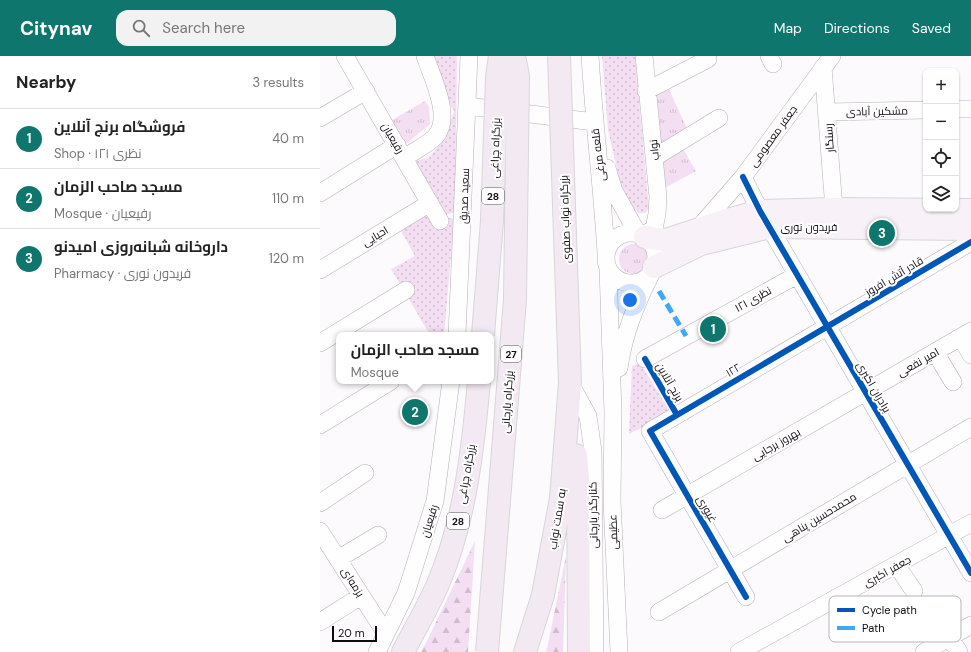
<!DOCTYPE html>
<meta charset="utf-8">
<style>
body{margin:0;font-family:"DM Sans",Cairo,sans-serif;background:#f2f2f2;color:#222}
.controls{position:absolute;right:12px;top:12px;display:grid;overflow:hidden;border-radius:8px;box-shadow:0 1px 3px #0004}
.controls button{width:36px;height:36px;display:grid;place-items:center;padding:0;border:0;border-bottom:1px solid #e0e0e0;background:#fff;color:#222;font:20px sans-serif}
.scale{position:absolute;left:12px;bottom:10px;width:45px;box-sizing:border-box;padding-left:4px;border:2px solid #10090f;border-top:0;font-size:11px;line-height:14px;white-space:nowrap;color:#10090f;-webkit-text-stroke:3px #fff;paint-order:stroke}
.you{position:absolute;left:310px;top:244px;width:14px;height:14px;margin:-10px;border:3px solid #fff;border-radius:50%;background:#1a73e8;box-shadow:0 0 0 6px #1a73e833}
.badge{display:grid;place-items:center;width:26px;height:26px;border-radius:50%;background:#0f766e;color:#fff;font-size:13px;font-weight:700}
.pin{position:absolute;translate:-50% -50%;border:2px solid #fff;box-shadow:0 1px 4px #0006}
.popup{position:absolute;left:16px;top:276px;width:158px;height:52px;box-sizing:border-box;display:grid;place-content:center;border-radius:8px;background:#fff;filter:drop-shadow(0 1px 3px #0005);font-size:13px;white-space:nowrap;color:#767676}
.popup b{font-size:15px;color:#222}
.popup::after{content:'';position:absolute;left:50%;top:100%;margin-left:-8px;border:8px solid transparent;border-top-color:#fff}
.list{margin:0;padding:0;list-style:none}
h2{display:flex;justify-content:space-between;align-items:center;height:52px;margin:0;padding:0 16px;font-size:17px}
h2 small{font-size:13px;font-weight:400;color:#767676}
.list li{display:grid;grid-template-columns:26px 1fr auto;gap:12px;align-items:center;box-sizing:border-box;height:60px;padding:0 16px;border-top:1px solid #e0e0e0}
.list b{display:block;font-size:15px;white-space:nowrap}
.list p{margin:0;font-size:13px;white-space:nowrap;color:#767676}
.list em{font-size:13px;font-style:normal;color:#767676}
.icon{flex:none;width:22px;height:22px;fill:none;stroke:currentColor;stroke-width:2;stroke-linecap:round;stroke-linejoin:round}
.map{position:relative;flex:none;width:651px;height:596px;overflow:hidden}
header{display:flex;align-items:center;gap:24px;box-sizing:border-box;height:56px;padding:0 20px;background:#0f766e;color:#fff}
header strong{font-size:19px}
nav{display:flex;gap:22px;margin-inline-start:auto;font-size:14px}
.search{width:280px;height:36px;background:#f2f2f2;display:flex;align-items:center;gap:10px;box-sizing:border-box;padding:0 14px;border-radius:12px;color:#767676;font-size:15px}
main{display:flex}
aside{flex:1;background:#fff}
.map>svg:first-child{display:block}
.grass{fill:url(#grass-tufts)}
.forest{fill:url(#forest-firs)}
.park{fill:url(#park-dots)}
.lines{fill:none;stroke-linecap:round;stroke-linejoin:round}
.minor-casing{stroke:#b6b1b5;stroke-width:18}
.major-casing{stroke:#d8d6d8;stroke-width:24}
.highway-casing{stroke:#d8d6d8;stroke-width:24}
.minor{stroke:#fffeff;stroke-width:17}
.major{stroke:#f8f2f8;stroke-width:22}
.highway{stroke:#f3e9f3;stroke-width:22}
.highway-bridge-casing{stroke:#d8d6d8;stroke-width:24;stroke-linecap:butt}
.highway-bridge{stroke:#f3e9f3;stroke-width:22}
.quiet{stroke:#3fa9f5;stroke-width:5;stroke-dasharray:10 5;stroke-linecap:butt}
.cycleway-casing{stroke:#fff;stroke-width:8}
.cycleway{stroke:#0057b8;stroke-width:6}
.labels{text-anchor:middle;dominant-baseline:central;stroke-width:4;stroke-linejoin:round;paint-order:stroke}
.shield{fill:#fff;stroke:#585357;stroke-width:1}
.shield-label{font-size:10px;font-weight:bold;fill:#10090f}
.street-label{font-size:11px;fill:#10090f;stroke:#fff}
.key{fill:#fff;stroke:#b7b5b7;stroke-width:1}
.key-label{font-size:11px;fill:#10090f}
</style>
<header>
<strong>Citynav</strong>
<div class="search"><svg class="icon" aria-label="search" viewBox="0 0 24 24"><circle cx="10" cy="10" r="6"/><path d="M15 15l6 6"/></svg>Search here</div>
<nav><a>Map</a><a>Directions</a><a>Saved</a></nav>
</header>
<main>
<aside>
<h2>Nearby<small>3 results</small></h2>
<ul class="list">
<li><span class="badge">1</span><div><b>فروشگاه برنج آنلاین</b><p>Shop · نظری ۱۲۱</p></div><em>40 m</em></li>
<li><span class="badge">2</span><div><b>مسجد صاحب الزمان</b><p>Mosque · رفیعیان</p></div><em>110 m</em></li>
<li><span class="badge">3</span><div><b>داروخانه شبانه‌روزی امیدنو</b><p>Pharmacy · فریدون نوری</p></div><em>120 m</em></li>
</ul>
</aside>
<div class="map">
<svg width="651" height="596" viewBox="0 0 651 596">
<defs>
<pattern id="grass-tufts" width="24" height="20" patternUnits="userSpaceOnUse"><rect width="24" height="20" fill="#f3def2"/><path d="M3 7l-1-3M5 7V3M7 7l1-3M15 17l-1-3M17 17v-4M19 17l1-3" fill="none" stroke="#cfbdce"/></pattern>
<pattern id="forest-firs" width="22" height="20" patternUnits="userSpaceOnUse"><rect width="22" height="20" fill="#f3def2"/><path d="M5 1l3.5 6h-7zM16 11l3.5 6h-7z" fill="#cfbdce"/></pattern>
<pattern id="park-dots" width="8" height="8" patternUnits="userSpaceOnUse"><rect width="8" height="8" fill="#f3def2"/><path d="M2 2h.1M6 6h.1" fill="none" stroke="#cfbdce" stroke-width="1.8" stroke-linecap="round"/></pattern>
</defs>
<rect width="100%" height="100%" fill="#fcfafc"/>
<!-- grass -->
<path class="grass" d="M348,31L367,73L340,90L333,39Z
M105,45L109,51L110,68L86,88L72,64Z
M362,91L376,115L341,134L340,105Z
M299 203a15 15 0 1 1 30 0a15 15 0 1 1-30 0Z"/>
<!-- forest -->
<path class="forest" d="M155,485L148,596H101L103,593Z
M246,500L243,596H226L227,593Z"/>
<!-- park -->
<path class="park" d="M112,0H137L135,156L125,159L94,105L109,102L127,78L134,55L120,32Z
M282,0H315L329,153L325,157H319L312,152L303,139L288,74Z
M105,156L134,163L124,279H110L71,213L95,200L80,173Z
M320,307L351,357L309,378L312,310Z"/>
<g class="lines">
<!-- minor casing -->
<g class="minor-casing">
<path id="minor" d="M25,0L120,165
M270,0C274,66 282,131 286,197
M449,0L453,8
M503,11L514,153
M326,35L388,3
M148,50L274,66
M636,53H651
M508,56L606,54
M0,62L46,35
M335,101L399,62
M84,102C94,95 107,89 115,81C133,62 112,21 105,0
M287,112L294,135L318,178
M423,121L440,155L651,517
M0,137L77,89
M376,175L423,121L512,0
M286 202a25 25 0 1 1 50 0a25 25 0 1 1-50 0Z
M322,179L334,173L337,158L338,141L324,0
M288,213L293,356L292,445L299,596
M0,214L110,147
M137,279L149,0
M641,281L651,299
M0,287L86,234
M615,296L633,326
M325,303L477,219
M299,312C304,277 316,248 332,216
M250,327L268,360L273,395L275,596
M0,369L71,325
M0,447L45,417
M342,454L651,275
M0,475L66,578
M18,503L58,479
M577,510L594,535
M426,541L330,375L651,186
M339,556L651,371
M0,566L41,540
M629,581L639,596
M57,596L86,537L115,445L131,325
M419,596L651,467
M604,596L651,569"/>
</g>
<!-- major casing -->
<g class="major-casing">
<path id="major" d="M325,181L346,184L407,164L440,155L514,153L651,154
M334,211L381,188L450,171L651,173"/>
</g>
<!-- highway casing -->
<g class="highway-casing">
<path id="highway" d="M256,399L258,422L259,596
M83,596C95,573 108,551 118,528C145,465 153,393 159,325
M205,596L223,539L241,442L250,327"/>
</g>
<!-- minor -->
<use href="#minor" class="minor"/>
<!-- major -->
<use href="#major" class="major"/>
<!-- highway -->
<use href="#highway" class="highway"/>
<!-- highway-bridge casing -->
<g class="highway-bridge-casing">
<path id="highway-bridge" d="M239,0L250,327
M163,279L172,165L177,21L180,0
M167,596L195,243L198,20L194,0"/>
</g>
<!-- highway-bridge -->
<use href="#highway-bridge" class="highway-bridge"/>
<!-- quiet -->
<path class="quiet" d="M339,235L366,280"/>
<!-- cycleway casing -->
<g class="cycleway-casing">
<path id="cycleway" d="M423,121L440,155L651,517
M325,303L357,359
M426,541L330,375L651,186"/>
</g>
<!-- cycleway -->
<use href="#cycleway" class="cycleway"/>
</g>
<g class="labels">
<!-- shield labels -->
<g class="shield">
<rect x="162" y="132" width="22" height="16" rx="3"/>
<rect x="181" y="290" width="20" height="16" rx="3"/>
<rect x="127" y="457" width="22" height="16" rx="3"/>
</g>
<g class="shield-label">
<text x="173" y="140">28</text>
<text x="191" y="298">27</text>
<text x="138" y="465">28</text>
</g>
<!-- street labels -->
<g class="street-label">
<text transform="translate(557 55) rotate(-1)">مشکین آبادی</text>
<text transform="translate(453 80) rotate(-54)">جعفر معصومی</text>
<text transform="translate(73 82) rotate(60)">رفیعیان</text>
<text transform="translate(509 82) rotate(-94)">رستگار</text>
<text transform="translate(175 92) rotate(-88)">بزرگراه چراغی</text>
<text transform="translate(334 94) rotate(-96)">نواب</text>
<text transform="translate(278 99) rotate(-97)">قلعه مرغی</text>
<text transform="translate(144 140) rotate(-88)">سعید صدیق</text>
<text transform="translate(245 163) rotate(-92)">بزرگراه نواب صفوی</text>
<text x="489" y="171">فریدون نوری</text>
<text transform="translate(55 180) rotate(-31)">احیایی</text>
<text transform="translate(574 220) rotate(-31)">قادر آتش افروز</text>
<text transform="translate(433 243) rotate(-29)">نظری ۱۲۱</text>
<text transform="translate(598 306) rotate(-30)">امیر نفعی</text>
<text transform="translate(413 314) rotate(-31)">۱۲۲</text>
<text transform="translate(350 326) rotate(60)">برنج آنلاین</text>
<text transform="translate(554 331) rotate(60)">برادران اکبری</text>
<text transform="translate(187 346) rotate(-86)">بزرگراه یارجانی</text>
<text transform="translate(456 388) rotate(-30)">بهروز برجایی</text>
<text transform="translate(146 418) rotate(-80)">بزرگراه چراغی</text>
<text transform="translate(387 453) rotate(60)">غیوری</text>
<text transform="translate(273 459) rotate(-91)">کنارگذر یارجانی</text>
<text transform="translate(499 461) rotate(-31)">محمدحسین پناهی</text>
<text transform="translate(237 463) rotate(-81)">به سمت نواب</text>
<text transform="translate(109 465) rotate(-73)">رفیعیان</text>
<text transform="translate(293 476) rotate(-92)">عظیمی</text>
<text transform="translate(567 515) rotate(-29)">جعفر اکبری</text>
<text transform="translate(33 526) rotate(58)">بزمه‌ای</text>
</g>
</g>
<!-- legend -->
<rect x="509" y="540" width="132" height="46" rx="6" class="key"/>
<rect x="517" y="552" width="18" height="4" fill="#0057b8"/>
<rect x="517" y="570" width="18" height="4" fill="#3fa9f5"/>
<g class="key-label">
<text x="542" y="558">Cycle path</text>
<text x="542" y="576">Path</text>
</g>
</svg>
<div class="controls">
<button>+</button>
<button>−</button>
<button><svg class="icon" aria-label="locate" viewBox="0 0 24 24"><circle cx="12" cy="12" r="6"/><path d="M12 2v4M12 18v4M2 12h4M18 12h4"/></svg></button>
<button><svg class="icon" aria-label="layers" viewBox="0 0 24 24"><path d="M12 4l9 5-9 5-9-5zM3 14l9 5 9-5"/></svg></button>
</div>
<div class="scale">20 m</div>
<div class="you"></div>
<div class="pin badge" style="left:393px;top:273px">1</div>
<div class="pin badge" style="left:95px;top:356px">2</div>
<div class="popup"><b>مسجد صاحب الزمان</b>Mosque</div>
<div class="pin badge" style="left:562px;top:177px">3</div>
</div>
</main>
